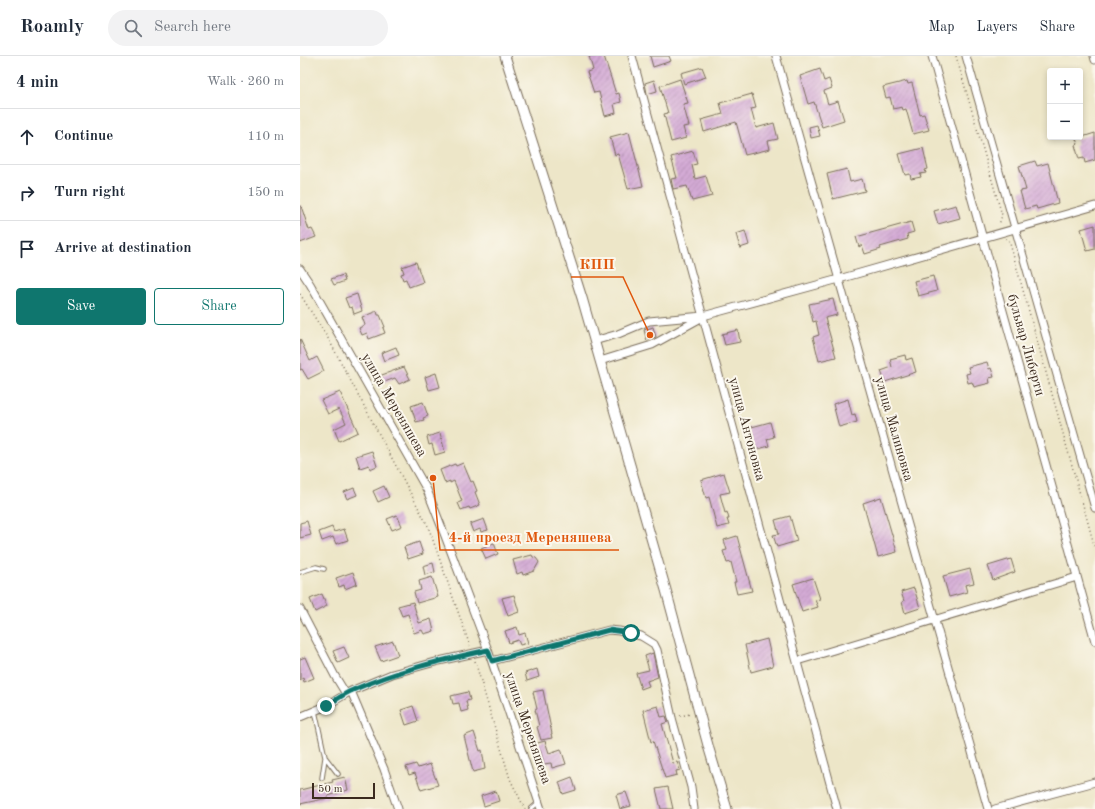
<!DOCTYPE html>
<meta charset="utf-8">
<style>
body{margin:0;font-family:"Old Standard TT",serif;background:#f2f2f3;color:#1f2937}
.controls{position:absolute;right:12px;top:12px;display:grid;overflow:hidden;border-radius:4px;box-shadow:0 2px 6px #0003}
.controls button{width:36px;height:36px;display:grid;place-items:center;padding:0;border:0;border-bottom:1px solid #e0e1e3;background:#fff;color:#1f2937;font:20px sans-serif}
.scale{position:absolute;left:12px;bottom:10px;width:63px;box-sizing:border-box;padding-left:4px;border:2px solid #3b2a1e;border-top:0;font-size:11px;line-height:14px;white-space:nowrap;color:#3b2a1e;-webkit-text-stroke:3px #fbf7ec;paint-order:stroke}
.stop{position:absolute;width:12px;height:12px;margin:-9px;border:3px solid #0f766e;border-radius:50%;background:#fff}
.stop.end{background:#0f766e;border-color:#fff;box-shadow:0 1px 4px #0008}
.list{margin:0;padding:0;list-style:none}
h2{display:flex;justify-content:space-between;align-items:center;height:52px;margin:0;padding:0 16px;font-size:17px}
h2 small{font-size:13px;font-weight:400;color:#747a83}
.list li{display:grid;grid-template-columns:26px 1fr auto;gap:12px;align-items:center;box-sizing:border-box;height:56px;padding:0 16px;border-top:1px solid #e0e1e3}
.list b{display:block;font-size:15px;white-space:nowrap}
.list em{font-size:13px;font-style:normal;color:#747a83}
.actions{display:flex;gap:8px;padding:12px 16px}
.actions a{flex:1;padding:9px 0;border:1px solid #0f766e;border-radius:4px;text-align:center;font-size:14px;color:#0f766e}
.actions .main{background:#0f766e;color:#fff}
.icon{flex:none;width:22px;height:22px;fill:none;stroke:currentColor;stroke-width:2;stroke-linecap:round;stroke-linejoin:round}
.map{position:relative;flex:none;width:795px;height:753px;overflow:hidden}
header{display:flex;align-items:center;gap:24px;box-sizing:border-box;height:56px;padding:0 20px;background:#fff;border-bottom:1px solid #e0e1e3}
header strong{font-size:19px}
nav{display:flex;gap:22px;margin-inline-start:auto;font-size:14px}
.search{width:280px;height:36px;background:#f2f2f3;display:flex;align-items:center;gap:10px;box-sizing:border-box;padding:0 14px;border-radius:22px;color:#747a83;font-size:15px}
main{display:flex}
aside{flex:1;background:#fff}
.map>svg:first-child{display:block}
.building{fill:url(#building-hatch)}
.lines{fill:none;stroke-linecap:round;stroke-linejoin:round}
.service-casing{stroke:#796c5a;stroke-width:5.5}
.minor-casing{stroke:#796c5a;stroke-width:9}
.tertiary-casing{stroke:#796c5a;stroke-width:11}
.path{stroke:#796c5a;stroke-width:1.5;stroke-dasharray:1 3;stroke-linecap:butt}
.service{stroke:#fff;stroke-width:3.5}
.minor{stroke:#fff;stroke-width:7}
.tertiary{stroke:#fff;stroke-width:9}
.route{stroke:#0f766e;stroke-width:5}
.labels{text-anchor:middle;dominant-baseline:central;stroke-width:4;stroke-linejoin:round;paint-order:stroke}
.street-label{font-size:14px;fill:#3b2a1e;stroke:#fbf7ec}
.leader{fill:none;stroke:#df570d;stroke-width:1.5}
.callout-dot{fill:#df570d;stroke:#fbf7ec;stroke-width:1.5}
.callout-label{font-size:15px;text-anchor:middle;font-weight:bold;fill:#df570d;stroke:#fbf7ec;stroke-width:4;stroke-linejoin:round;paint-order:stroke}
</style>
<header>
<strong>Roamly</strong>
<div class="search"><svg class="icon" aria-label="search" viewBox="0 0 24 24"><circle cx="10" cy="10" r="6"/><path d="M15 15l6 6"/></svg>Search here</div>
<nav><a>Map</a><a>Layers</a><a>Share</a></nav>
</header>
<main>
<aside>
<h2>4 min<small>Walk · 260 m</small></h2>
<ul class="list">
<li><svg class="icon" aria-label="ahead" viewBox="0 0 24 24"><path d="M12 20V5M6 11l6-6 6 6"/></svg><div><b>Continue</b></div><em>110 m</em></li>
<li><svg class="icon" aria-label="right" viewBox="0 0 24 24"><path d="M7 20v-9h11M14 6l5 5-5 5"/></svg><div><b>Turn right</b></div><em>150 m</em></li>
<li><svg class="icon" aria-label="arrive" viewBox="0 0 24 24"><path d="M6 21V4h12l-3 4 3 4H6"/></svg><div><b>Arrive at destination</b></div></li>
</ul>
<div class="actions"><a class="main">Save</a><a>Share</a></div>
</aside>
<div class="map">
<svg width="795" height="753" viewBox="0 0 795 753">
<defs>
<pattern id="building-hatch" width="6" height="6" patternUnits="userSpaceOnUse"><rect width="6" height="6" fill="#d4abd6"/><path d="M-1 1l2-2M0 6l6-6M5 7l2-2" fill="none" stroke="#ad8bad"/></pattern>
</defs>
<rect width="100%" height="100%" fill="#fbf7ec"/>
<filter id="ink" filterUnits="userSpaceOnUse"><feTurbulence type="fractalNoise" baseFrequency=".025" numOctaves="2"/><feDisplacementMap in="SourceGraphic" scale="8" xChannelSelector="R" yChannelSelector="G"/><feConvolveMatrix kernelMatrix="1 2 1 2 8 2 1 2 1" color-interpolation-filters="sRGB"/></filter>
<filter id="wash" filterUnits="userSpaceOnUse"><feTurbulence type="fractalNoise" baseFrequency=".012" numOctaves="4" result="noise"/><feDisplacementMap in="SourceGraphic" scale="16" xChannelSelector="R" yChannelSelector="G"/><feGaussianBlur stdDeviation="0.9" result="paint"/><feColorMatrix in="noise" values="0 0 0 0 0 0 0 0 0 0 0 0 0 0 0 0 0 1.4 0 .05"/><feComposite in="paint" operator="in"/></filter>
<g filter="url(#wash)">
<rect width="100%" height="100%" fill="#ede6c8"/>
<g id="blocks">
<!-- building -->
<path class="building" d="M289,0H304L316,38L319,37L321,46L314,48L316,57L305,60L299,36L294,37L287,16L293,14Z
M350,0H369L371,5L353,11Z
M402,11L406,21L384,28L381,17Z
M520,13L524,25L529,23L532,32L524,35L528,48L538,45L544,64L522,71L514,46L508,48L500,20Z
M380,23L388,47L383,48L389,70L383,71L386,82L371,86L364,58L368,57L360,30Z
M354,24L357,35L347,38L345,27Z
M607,25L608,28L612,27L620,59L624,58L629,74L613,78L606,53L603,54L602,51L593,53L590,41L586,42L583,31Z
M452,38L456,52L451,53L456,72L474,67L478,83L468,85L470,93L445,99L436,66L404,76L401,64L423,58L420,47Z
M517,69L520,80L511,82L509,71Z
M329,76L343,130L328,133L318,98L315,99L310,81Z
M795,77V104L785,107L784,102L779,103L775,89L778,88L776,83Z
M623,92L628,113L625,114L626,117L620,118L621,121L611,123L610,118L605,119L599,98Z
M393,95L397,108L392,109L395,123L406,120L412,140L392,145L387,130L373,133L371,123L377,122L371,101Z
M735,105L737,110L748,107L758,147L737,153L736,150L725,153L720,135L726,134L719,110Z
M547,113L550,126L562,123L565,135L533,143L527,118Z
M656,149L660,162L638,168L634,155Z
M0,150H1L9,174L12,173L16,181L0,187Z
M611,166L614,176L607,178L608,183L580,191L581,193L565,198L562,189L559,191L556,181Z
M795,169V193L787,195L781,173Z
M445,175L449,189L440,192L436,178Z
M116,206L123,226L109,231L106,223L103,224L101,218L104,217L102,211Z
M43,219L45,225L34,229L31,223Z
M633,220L637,235L618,240L614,225Z
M57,238L62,255L54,258L52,251L49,252L45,242Z
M533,243L537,259L525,262L536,301L519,305L513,281L519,279L516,265L513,266L509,248Z
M77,255L78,259H80L85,271L83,272L85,277L69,283L67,277L62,279L59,272L65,269L62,261Z
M353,271L356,281L347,285L344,274Z
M438,274L440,286L425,289L422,278Z
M0,283L10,305L17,301L24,315L8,323L2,313L0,314Z
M96,291L99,299L84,305L81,297Z
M605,299L606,304L612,302L616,316L585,326L581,315L592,311L590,303Z
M687,306L689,313L691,312L694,321L689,322L690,327L674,331L672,326L668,327L666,318L670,317L668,311Z
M104,311L110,323L99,328L95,322L82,327L79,320Z
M136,317L140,331L129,334L125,321Z
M40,336L58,376L39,385L34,373L46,367L39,353L28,358L21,344Z
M548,343L552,359L555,358L557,366L539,371L533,348Z
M123,346L128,360L123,362L124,364L116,366L111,350Z
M470,366L474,381L467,383L469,390L455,394L448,372Z
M140,377L145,396L135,399L132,388L129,389L127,381Z
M72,395L77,410L70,413L69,409L60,412L56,400Z
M163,407L171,426L173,425L177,435L175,436L180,449L170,453L169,451L161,454L158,447L162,445L154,425L150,427V425L145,427L140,414L155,408L156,410Z
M424,417L430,436L420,438L425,457L427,456L429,463H427L429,469L417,472L409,441L406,442L401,424Z
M84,430L89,441L78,446L73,435Z
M54,432L57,439L47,443L44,436Z
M581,441L597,496L578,501L563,447Z
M97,459L102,470L92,474L87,463Z
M490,460L497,485L477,491L473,479L479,478L475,464Z
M184,463L188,474L181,476L180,473L173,476L170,468Z
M7,465L11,479L0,482V467Z
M32,471L34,476L44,473L48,484L36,488L33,481L22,485L19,476Z
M437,480L452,535L437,538L434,526H436L431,506L427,507L423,495L427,494L424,484Z
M119,486L123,498L108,503L104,491Z
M194,487L198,498L186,503L181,492Z
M232,499L233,501L236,502L239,506L238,508L234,515L223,519L222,516L217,518L213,504Z
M711,503L715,516L693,524L688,510Z
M133,507L135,516L125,519L123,510Z
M670,513L674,527L665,529L667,536L649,541L643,520Z
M53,516L57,528L45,533L44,529L39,531L36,522Z
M132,521L138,541L117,547L114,536L121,534L119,525Z
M513,522L520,543L515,544L518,551L502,556L493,528Z
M614,532L620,552L605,557L602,546L604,545L601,536Z
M22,538L27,550L15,556L10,543Z
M214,539L219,556L208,560L202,542Z
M113,546L119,567L131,563L134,575L124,578L122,574L114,577L108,558L102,560L98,550Z
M217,571L219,579L225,577L228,587L220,589L218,584L209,587L205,575Z
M467,583L473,610L451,616L445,589Z
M93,585L98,599L81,605L75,591Z
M44,591L49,602L38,607L33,595Z
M353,597L358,621L347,625L349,630L341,633L336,617L349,614L345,600Z
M5,601L14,622L4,626L3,622L0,624V603Z
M237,613L239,621L227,625L225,617Z
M243,634L252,678H251L252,682L241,684L237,671L239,670L235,654L237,653L233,636Z
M168,636L170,644L166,645L168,654L161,656L159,647L153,648L151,640Z
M113,650L118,665L106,669L101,654Z
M358,650L361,661L366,660L368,666L362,668L373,707L377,706L380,714L376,715L377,719L365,722L353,685L351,686L343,654Z
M174,676L180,695L182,694L185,713L173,716L164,680Z
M245,685L249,697L261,693L266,708L252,712L251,707L244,708L240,694L236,695L234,688Z
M116,708L118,712L130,708L138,729L121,734L115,717L109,719L106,711Z
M45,721L48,734L28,740V742L0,748V734L33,726L32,724Z
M272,721L276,734L263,738L259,726Z
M368,731L373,753H361L356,733Z
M196,735L199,745L184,750L181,740Z
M326,736L331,750L320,753L316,739Z"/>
</g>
</g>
<g filter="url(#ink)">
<use href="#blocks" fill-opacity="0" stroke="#796c5a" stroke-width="1"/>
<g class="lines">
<!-- service casing -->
<g class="service-casing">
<path id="service" d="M0,516L16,511L24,513
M15,655L25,701L38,718
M22,722L25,702
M231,753L238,747"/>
</g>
<!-- minor casing -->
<g class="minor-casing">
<path id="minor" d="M332,0L537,753
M476,0L688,753
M632,0L795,585
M666,0L795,452
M794,0L795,4
M0,213L10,228L127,434L142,472L188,594L241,753
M294,285L318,278L349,265L403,260L539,223L795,150
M300,305L352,289L401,262
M0,553L35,620L46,638
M192,605L309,574L319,575L341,580L354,588L357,594L372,662L391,731L394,753
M497,605L777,521
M51,635L84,713L98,753
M0,661L26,650L51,635L92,618L139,605L188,594
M695,753L795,726"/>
</g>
<!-- tertiary casing -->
<g class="tertiary-casing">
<path id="tertiary" d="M205,0L282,242L366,534L409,693L427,753"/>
</g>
<!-- path -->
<path class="path" d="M656,0L702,159L699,169
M706,183L709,184L795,492
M0,238L29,284L128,470L170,590
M175,605L210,723L225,753
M380,660L390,658"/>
<!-- service -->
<use href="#service" class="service"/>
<!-- minor -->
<use href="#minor" class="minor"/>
<!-- tertiary -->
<use href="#tertiary" class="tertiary"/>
</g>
</g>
<g class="lines" filter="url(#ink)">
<!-- route -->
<path class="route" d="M26,650C35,645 43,638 53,634C96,615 142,604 188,594L192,605L309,574L331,577"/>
</g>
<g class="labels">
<!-- street labels -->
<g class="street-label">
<text transform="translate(726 289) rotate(74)">бульвар Либерти</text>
<text transform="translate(94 349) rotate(60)">улица Мереняшева</text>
<text transform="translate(447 373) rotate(75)">улица Антоновка</text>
<text transform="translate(594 373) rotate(74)">улица Малиновка</text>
<text transform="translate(228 672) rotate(71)">улица Мереняшева</text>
</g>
</g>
<!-- callouts -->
<path class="leader" d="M350 279L323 221H271M133 422L140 494H319"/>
<g class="callout-dot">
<circle cx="350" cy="279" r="4"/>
<circle cx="133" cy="422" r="4"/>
</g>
<g class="callout-label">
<text x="297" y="213">КПП</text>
<text x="230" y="486">4-й проезд Мереняшева</text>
</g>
</svg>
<div class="controls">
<button>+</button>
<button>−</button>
</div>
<div class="scale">50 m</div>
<div class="stop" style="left:331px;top:577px"></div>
<div class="stop end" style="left:26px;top:650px"></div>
</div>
</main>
